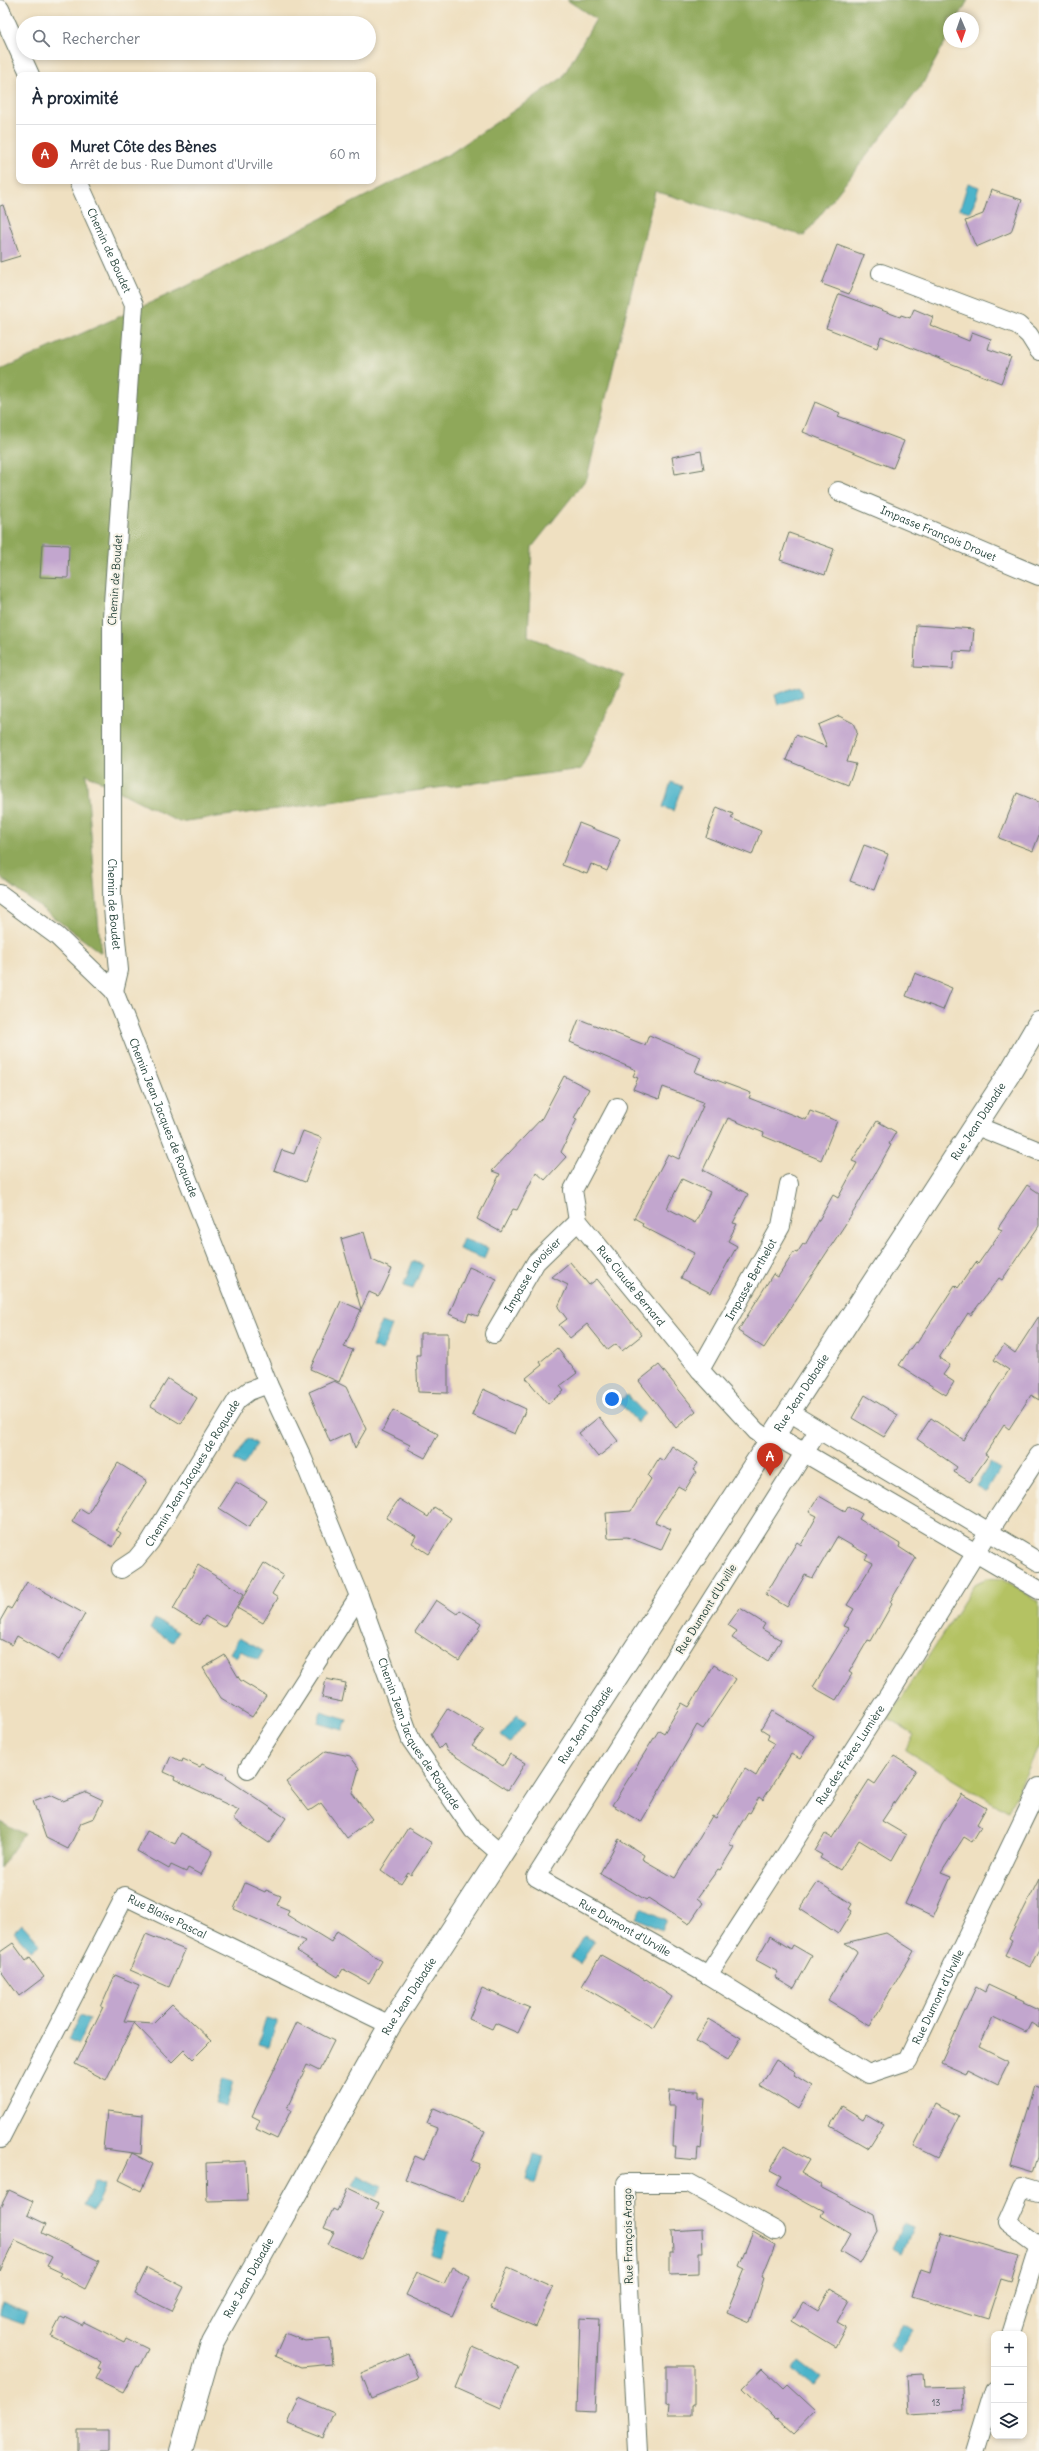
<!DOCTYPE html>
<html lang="fr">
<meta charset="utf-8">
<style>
body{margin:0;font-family:Delius,sans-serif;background:#f6f6f7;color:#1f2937}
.controls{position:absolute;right:12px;bottom:12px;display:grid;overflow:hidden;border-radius:8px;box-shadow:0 2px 6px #0003}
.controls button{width:36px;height:36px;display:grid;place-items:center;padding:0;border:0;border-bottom:1px solid #e0e1e3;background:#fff;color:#1f2937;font:20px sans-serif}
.compass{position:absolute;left:943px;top:12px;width:36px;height:36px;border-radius:50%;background:#fff;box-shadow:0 2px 6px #0003;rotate:178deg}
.you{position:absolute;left:612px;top:1399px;width:14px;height:14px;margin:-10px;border:3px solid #fff;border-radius:50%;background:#1a73e8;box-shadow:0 0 0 6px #1a73e833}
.badge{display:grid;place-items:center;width:26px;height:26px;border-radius:50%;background:#c8321e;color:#fff;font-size:13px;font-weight:700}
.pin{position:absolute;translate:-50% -33px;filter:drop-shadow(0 1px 2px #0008)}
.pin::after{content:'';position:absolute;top:21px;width:14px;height:12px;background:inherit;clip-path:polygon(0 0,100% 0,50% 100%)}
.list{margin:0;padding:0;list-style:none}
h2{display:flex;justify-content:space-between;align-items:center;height:52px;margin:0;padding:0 16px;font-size:17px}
h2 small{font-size:13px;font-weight:400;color:#747a83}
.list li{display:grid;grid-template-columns:26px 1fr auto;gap:12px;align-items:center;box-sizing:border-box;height:60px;padding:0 16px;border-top:1px solid #e0e1e3}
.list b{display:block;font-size:15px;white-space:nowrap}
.list p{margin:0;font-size:13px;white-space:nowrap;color:#747a83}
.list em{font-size:13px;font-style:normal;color:#747a83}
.icon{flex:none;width:22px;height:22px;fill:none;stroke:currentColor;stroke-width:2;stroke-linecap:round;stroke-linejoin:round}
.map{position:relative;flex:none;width:1039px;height:2451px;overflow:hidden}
.search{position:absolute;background:#fff;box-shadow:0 2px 6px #0003;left:16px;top:16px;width:360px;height:44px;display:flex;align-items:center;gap:10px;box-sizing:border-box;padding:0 14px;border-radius:22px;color:#747a83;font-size:15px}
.panel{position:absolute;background:#fff;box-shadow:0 2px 6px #0003;left:16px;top:72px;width:360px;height:112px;border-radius:8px}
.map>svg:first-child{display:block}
.green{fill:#b4c264;stroke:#6a804c}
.forest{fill:#8fa85a;stroke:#577247}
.water{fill:#4bb4ca;stroke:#35787f}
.building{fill:#c2a6ce;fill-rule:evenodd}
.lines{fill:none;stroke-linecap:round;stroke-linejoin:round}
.street-casing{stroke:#687665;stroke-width:20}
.secondary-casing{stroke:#687665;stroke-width:24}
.street{stroke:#fff;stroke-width:18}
.secondary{stroke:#fff;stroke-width:22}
.labels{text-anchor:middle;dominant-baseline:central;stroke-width:4;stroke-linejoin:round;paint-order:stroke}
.number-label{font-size:9px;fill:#48575a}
.street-label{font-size:11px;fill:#1f3d34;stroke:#f7f3e8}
</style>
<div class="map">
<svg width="1039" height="2451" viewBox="0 0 1039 2451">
<rect width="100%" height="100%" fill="#f7f3e8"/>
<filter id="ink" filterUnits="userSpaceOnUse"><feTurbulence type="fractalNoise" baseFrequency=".025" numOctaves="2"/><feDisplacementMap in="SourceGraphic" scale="8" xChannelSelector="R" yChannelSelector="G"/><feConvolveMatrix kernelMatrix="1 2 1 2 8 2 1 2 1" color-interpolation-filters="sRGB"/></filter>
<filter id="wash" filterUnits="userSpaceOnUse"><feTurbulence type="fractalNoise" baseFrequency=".012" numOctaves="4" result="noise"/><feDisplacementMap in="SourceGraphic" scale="16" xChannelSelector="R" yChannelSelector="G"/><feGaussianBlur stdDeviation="0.9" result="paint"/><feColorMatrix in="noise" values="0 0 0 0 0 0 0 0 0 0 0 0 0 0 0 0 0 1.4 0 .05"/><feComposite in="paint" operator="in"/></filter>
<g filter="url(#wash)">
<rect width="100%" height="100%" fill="#efe0c1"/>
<!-- green -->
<path class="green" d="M987,1578L1003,1579L1039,1601V1746L1008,1812L905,1750L914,1735L888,1719L975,1584Z"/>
<!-- forest -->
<path class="forest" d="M567,0H968L958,18H949V35L922,85L804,236L655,191L587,478L532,547L528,636L624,676L581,769L179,822L86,774L101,953L0,877V370L181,289L451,153L562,78L596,19Z
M0,1821L24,1834L0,1868Z"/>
<!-- water -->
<path class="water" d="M968,183L979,187L971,212L960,209Z
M799,686L803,696L778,705L775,695Z
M671,782L682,786L673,811L663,807Z
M463,1239L488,1248L484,1259L459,1249Z
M413,1261L423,1265L413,1289L403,1286Z
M381,1322L392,1326L382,1351L372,1347Z
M627,1395L645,1414L637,1422L619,1402Z
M248,1438L257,1444L243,1466L234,1460Z
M990,1463L1000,1469L986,1492L976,1486Z
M155,1619L178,1632L173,1642L150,1629Z
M239,1638L263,1651L258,1660L241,1650L236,1657L230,1653Z
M321,1712L347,1720L343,1730L318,1723Z
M517,1715L526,1722L510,1743L501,1736Z
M642,1908L666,1920L661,1930L637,1918Z
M22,1924L40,1944L31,1951L14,1932Z
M584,1936L594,1941L580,1964L571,1958Z
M80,2015L90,2019L79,2044L69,2039Z
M266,2018L277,2021L269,2047L258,2044Z
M223,2078L233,2081L226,2106L215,2103Z
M533,2154L544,2157L536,2183L526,2180Z
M358,2175L382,2187L376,2197L353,2185Z
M95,2181L105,2185L94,2210L84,2205Z
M903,2224L913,2228L902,2253L892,2248Z
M438,2229L449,2232L441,2258L431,2255Z
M2,2303L27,2313L23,2323L0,2315Z
M903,2324L913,2330L899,2352L889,2346Z
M799,2361L820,2377L813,2386L792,2370Z"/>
<g id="blocks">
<!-- building -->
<path class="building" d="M991,190L1022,200L1011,232L976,247L965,221L983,214Z
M3,205L20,256L0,262V206Z
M837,245L864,255L849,294L822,284Z
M839,294L900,317L901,315L910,318L914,309L933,317L930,325L969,341L972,332L991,339L988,349L1011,357L1001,383L881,336L877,348L826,328Z
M815,402L840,413L838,416L904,441L893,468L803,432Z
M701,451L704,469L675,474L672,457Z
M789,533L834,549L825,575L780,560Z
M42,544L69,545L68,578L40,577Z
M916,625L974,629L972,652L954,651L953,669L914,667Z
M839,716L853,723L857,732L847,762L856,764L848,785L786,760L796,735L827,747L818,725Z
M1017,793L1039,802V835L1033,851L999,838Z
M717,807L733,814L731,818L761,831L752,855L706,837Z
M579,823L620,839L607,871L591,864L587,874L562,865Z
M864,845L888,854L874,890L850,881Z
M915,973L952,988L943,1010L906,996Z
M579,1019L645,1045L649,1035L701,1057L695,1072L751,1093L749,1098L806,1120L810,1111L837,1121L821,1160L763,1136L764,1133L728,1118L703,1170L748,1194L733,1223L737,1224L728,1241L737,1246L711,1293L681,1278L694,1253L642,1226L643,1223L634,1218L668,1154L679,1159L703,1106H701L703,1102L663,1087L659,1099L633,1089L638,1078L633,1076L636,1070L570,1042ZM682,1179L710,1192L695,1223L667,1208Z
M564,1076L589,1089L574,1118L577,1119L561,1152L566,1157L545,1180L536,1172L517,1210L513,1209L501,1232L477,1219L500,1174L492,1171L542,1118Z
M877,1121L896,1132L889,1144L891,1145L854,1211L764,1348L738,1331L773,1274L778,1277L794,1252L797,1253L803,1244L805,1245L833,1195L838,1198L857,1163L852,1161Z
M303,1131L322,1138L305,1182L274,1170L282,1150L294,1154Z
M1027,1185L1039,1193V1226L1002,1280L999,1278L971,1315L968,1313L939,1358L950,1365L943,1375L954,1382L946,1395L899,1365L915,1342L917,1343L955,1285L958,1288L976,1262L978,1264L1002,1230L998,1228Z
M364,1232L372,1260L392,1269L382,1291L378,1296L369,1292L361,1309L341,1239Z
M570,1262L589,1285L597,1279L642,1335L622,1351L616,1344L608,1350L587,1324L570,1338L559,1325L567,1319L558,1307L568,1285L552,1277Z
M469,1267L497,1279L478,1316L469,1313L466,1321L449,1314Z
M341,1301L361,1310L344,1347L353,1350L339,1382L310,1369Z
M1039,1316V1400L1031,1395L1009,1429L1004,1425L985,1454L988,1456L970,1482L954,1472L957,1467L917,1439L931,1418L964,1440L1009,1370L994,1360L1004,1345L1015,1353Z
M420,1333H448V1393L418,1392L416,1355H420Z
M557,1348L577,1373L560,1386L564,1391L548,1404L526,1378L542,1365L540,1362Z
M659,1365L696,1411L676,1428L639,1381Z
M168,1379L197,1398L181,1424L151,1406Z
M334,1381L346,1387L366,1429L355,1448L350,1433L330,1442L309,1392Z
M483,1389L526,1409L515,1434L472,1415Z
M865,1395L898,1415L884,1437L852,1418Z
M393,1410L438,1434L425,1458L408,1449L410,1445L382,1431Z
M599,1417L618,1441L598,1457L579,1433Z
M672,1446L698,1463L693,1470L696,1472L685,1490L678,1486L655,1522L671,1529L661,1550L627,1537L608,1538L606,1513L631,1511L651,1479L648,1476L659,1458L663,1461Z
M118,1463L147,1481L116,1530L121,1533L113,1547L72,1522L80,1508L88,1513Z
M236,1482L266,1500L249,1527L219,1508Z
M819,1496L845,1511L848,1506L862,1514L859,1519L900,1544L899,1547L916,1558L890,1602L892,1604L871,1641L868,1640L849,1672L852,1674L836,1700L813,1687L849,1628L844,1626L854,1609L847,1605L873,1563L865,1559L868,1555L837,1537L813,1578L805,1575L787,1607L766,1594L797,1542L801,1545L817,1516L809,1512Z
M399,1499L428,1517L434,1507L451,1518L429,1554L412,1543L416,1536L386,1518Z
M264,1563L283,1575L272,1594L278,1598L263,1623L237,1608Z
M198,1565L244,1594L224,1627L205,1616L199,1625L173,1609Z
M27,1582L85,1614L59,1660L17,1636L12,1645L0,1639V1621L8,1607L11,1609Z
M436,1600L457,1614L460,1610L481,1623L478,1628L480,1629L459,1661L415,1632Z
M740,1608L765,1624L762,1629L781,1640L768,1661L732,1638L737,1631L728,1625Z
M225,1655L240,1680L266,1696L252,1717L221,1698L203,1668Z
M714,1665L736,1679L703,1729L697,1725L641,1822L612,1805L659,1730L664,1733L682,1703L689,1707Z
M326,1679L346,1683L342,1702L322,1698Z
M448,1708L484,1730L472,1746L503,1766L510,1754L525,1763L508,1790L447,1751L444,1744L439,1749L431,1734Z
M772,1711L814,1736L800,1759L791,1754L763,1800L759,1797L750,1813L748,1812L729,1844L734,1847L720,1870L718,1869L697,1898L703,1903L689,1924L648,1898L646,1900L600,1873L619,1839L644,1855L642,1859L675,1878L712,1816L716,1818L745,1769L756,1776L774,1743L767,1739L769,1734L761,1729Z
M326,1751L350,1756L359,1768L352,1793L372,1819L347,1838L321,1803L309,1811L286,1782Z
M171,1756L182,1762L183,1759L200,1767L202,1764L227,1776L226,1778L286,1818L269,1843L233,1819L239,1810L174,1779L175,1777L164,1772Z
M894,1756L916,1770L882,1821L906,1835L892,1860L859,1840L840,1870L820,1858L822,1855L815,1851L825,1834L832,1838L869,1780L875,1784Z
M86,1792L103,1800L94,1818L81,1823L68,1849L46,1838L33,1801L50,1795L63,1801Z
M962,1794L986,1808L977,1824L981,1827L972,1842L964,1837L941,1873L951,1877L933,1917L905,1904L942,1824Z
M408,1828L432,1843L411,1875L408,1873L401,1884L381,1870Z
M147,1831L175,1844L181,1833L213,1851L201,1875L188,1868L186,1872L171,1865L169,1869L137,1851Z
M1039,1879V1949L1030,1967L1005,1955L1012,1941L1009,1939Z
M818,1882L852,1904L849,1909L852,1911L838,1934L800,1909Z
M245,1883L265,1892L266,1890L281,1896L277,1905L289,1910L287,1915L331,1942L337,1931L382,1961L369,1983L343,1969L338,1977L297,1951L305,1941L234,1909Z
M886,1933L914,1951L870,2026L828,2001L857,1952L856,1950L845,1943Z
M146,1934L185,1950L169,1987L130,1970Z
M770,1936L791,1949L793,1945L812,1956L794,1988L775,1977L778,1972L756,1960Z
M13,1943L26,1961L30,1958L44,1977L19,1996L0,1970V1952Z
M601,1955L645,1980L646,1979L672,1997L653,2028L582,1986Z
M115,1975L139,1985L124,2021L153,2023L172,2004L211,2041L193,2059L184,2050L172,2062L134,2023L106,2080L75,2064L103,2007H101Z
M988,1985L1039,2009V2028L1031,2023L1026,2033L993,2017L979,2047L1009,2062L998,2084L968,2069L966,2074L941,2063L976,1987L985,1992Z
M482,1988L530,2008L518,2033L495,2023L492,2029L469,2019Z
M709,2019L741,2038L728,2060L696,2041Z
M297,2022L334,2041L319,2071L307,2065L287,2108L291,2110L277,2139L256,2129L260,2120L252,2116Z
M776,2060L796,2072L794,2075L812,2086L798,2109L760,2086Z
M1035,2087L1039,2088V2157L1034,2173L1011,2166Z
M670,2090L699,2091V2098H705L701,2149L698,2148L697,2160L675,2158L676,2147H673L675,2106H669Z
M935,2104L959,2116L938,2158L914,2146Z
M842,2106L863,2119L866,2114L883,2124L868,2148L830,2126Z
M434,2108L485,2131L471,2161L479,2164L463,2201L405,2179L415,2156L424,2160L437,2128L427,2124Z
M107,2111L143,2115L141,2154L103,2149Z
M784,2146L809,2160L801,2173L821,2185L820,2187L874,2215L878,2232L860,2264L840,2252L850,2234L820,2216L823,2212L776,2186L781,2176L770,2170Z
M132,2153L153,2164L141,2191L119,2180Z
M246,2161L248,2200L207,2201L206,2163Z
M348,2188L379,2203L376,2209L384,2212L361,2259L328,2244L334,2232L324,2228L333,2209L337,2211Z
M9,2190L33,2201L27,2215L46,2224L42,2233L99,2261L85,2289L60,2276L62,2273L47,2266L52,2257L15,2240L0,2271V2208Z
M702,2229L703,2252H699V2273L670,2274V2253H673L672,2231Z
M753,2232L775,2245L762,2277L764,2278L750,2322L727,2312L745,2269L739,2266Z
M941,2233L1019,2255L1011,2282L1001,2279L988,2319L912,2296L921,2269L930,2272Z
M452,2267L470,2276L452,2316L406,2295L417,2272L444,2284Z
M508,2267L553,2287L536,2327L491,2308Z
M147,2268L184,2287L172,2311L135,2293Z
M830,2289L849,2300L837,2322L846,2327L835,2347L792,2321L803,2302L818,2311Z
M61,2317L65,2319L66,2317L82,2325L84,2322L124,2342L126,2338L148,2349L139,2367L137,2366L123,2392L96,2379L101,2369L98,2368L101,2362L51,2336Z
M580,2318L599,2319L595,2412L577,2411Z
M285,2333L305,2341L330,2339L333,2364L301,2367L275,2356Z
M473,2347L519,2367L501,2408L456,2388Z
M409,2354L418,2379L371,2398L361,2373Z
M666,2366H694V2405H692V2415H669L670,2405L666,2406Z
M762,2368L784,2389L788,2385L816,2411L794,2434L777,2419L776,2420L743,2388Z
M923,2374L924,2388L962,2387L963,2411L909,2414L907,2375Z
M299,2398L334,2413L323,2438L288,2424Z
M78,2430H108V2451H78Z"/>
</g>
</g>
<g filter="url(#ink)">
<use href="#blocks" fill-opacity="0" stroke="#687665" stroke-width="1"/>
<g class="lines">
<!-- street casing -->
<g class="street-casing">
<g id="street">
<path d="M0,9L30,75"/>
<path id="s1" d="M78,181L134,305L112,617V898L119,970L114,991"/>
<path d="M881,273L1018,325L1029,335L1039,351"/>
<path id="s2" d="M838,491L1039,576"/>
<path id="s3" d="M0,894L57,936L114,991L268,1384L303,1459L359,1596L411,1740L473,1830L502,1855"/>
<path id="s4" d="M617,1107L573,1190L578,1221L700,1370L756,1431L770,1441"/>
<path d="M974,1125L1039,1151"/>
<path id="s5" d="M494,1334L536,1262L578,1221"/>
<path id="s6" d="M700,1370L781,1226L789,1184"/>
<path d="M789,1412L1039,1562"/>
<path id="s7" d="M818,1431L536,1877L708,1975L868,2074L907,2061L1039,1787"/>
<path d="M774,1435L1039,1590"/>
<path id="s8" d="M121,1569L136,1559L150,1542L237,1400L249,1391L268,1384"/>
<path d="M248,1769L359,1596"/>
<path id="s9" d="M708,1975L890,1693L988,1533L1039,1455"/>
<path id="s10" d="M0,2139L125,1896L390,2025"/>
<path d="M1038,2245L1007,2222L1022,2188L1039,2193"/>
<path d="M1011,2334L1039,2244"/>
<path d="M638,2451L627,2251L626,2183H689L776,2231"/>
<path d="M975,2451L994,2389"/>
</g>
</g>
<!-- secondary casing -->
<g class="secondary-casing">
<g id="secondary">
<path id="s11" d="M181,2451L212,2343L390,2025L1011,1071L1039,1023"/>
</g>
</g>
<!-- street -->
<use href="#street" class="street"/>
<!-- secondary -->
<use href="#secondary" class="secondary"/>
</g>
</g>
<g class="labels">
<!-- number labels -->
<g class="number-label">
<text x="936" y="2402">13</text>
</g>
<!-- street labels -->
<g class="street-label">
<text stroke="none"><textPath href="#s1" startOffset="76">Chemin de Boudet</textPath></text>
<text stroke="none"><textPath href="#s2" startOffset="109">Impasse François Drouet</textPath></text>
<text transform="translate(115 580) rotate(-86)">Chemin de Boudet</text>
<text stroke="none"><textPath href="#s1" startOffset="736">Chemin de Boudet</textPath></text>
<text stroke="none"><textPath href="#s3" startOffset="286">Chemin Jean Jacques de Roquade</textPath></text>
<text stroke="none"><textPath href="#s11" startOffset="1555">Rue Jean Dabadie</textPath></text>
<text stroke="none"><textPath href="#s5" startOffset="71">Impasse Lavoisier</textPath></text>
<text stroke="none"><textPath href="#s6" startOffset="104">Impasse Berthelot</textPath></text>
<text stroke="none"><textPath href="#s4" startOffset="209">Rue Claude Bernard</textPath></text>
<text stroke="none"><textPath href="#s11" startOffset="1231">Rue Jean Dabadie</textPath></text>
<text stroke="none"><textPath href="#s8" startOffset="121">Chemin Jean Jacques de Roquade</textPath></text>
<text transform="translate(706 1609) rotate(-58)">Rue Dumont d'Urville</text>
<text stroke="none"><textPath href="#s11" startOffset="835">Rue Jean Dabadie</textPath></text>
<text stroke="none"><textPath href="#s3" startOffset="954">Chemin Jean Jacques de Roquade</textPath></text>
<text stroke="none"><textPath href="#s9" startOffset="262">Rue des Frères Lumière</textPath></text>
<text stroke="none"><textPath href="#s10" startOffset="320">Rue Blaise Pascal</textPath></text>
<text stroke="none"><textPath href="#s7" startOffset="630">Rue Dumont d'Urville</textPath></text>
<text stroke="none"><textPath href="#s11" startOffset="511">Rue Jean Dabadie</textPath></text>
<text stroke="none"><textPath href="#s7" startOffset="1026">Rue Dumont d'Urville</textPath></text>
<text transform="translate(628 2236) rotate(-91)">Rue François Arago</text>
<text stroke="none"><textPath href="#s11" startOffset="187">Rue Jean Dabadie</textPath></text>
</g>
</g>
</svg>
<div class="controls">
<button>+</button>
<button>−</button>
<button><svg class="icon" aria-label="layers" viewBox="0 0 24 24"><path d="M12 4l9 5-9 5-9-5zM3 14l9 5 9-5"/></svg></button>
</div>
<svg class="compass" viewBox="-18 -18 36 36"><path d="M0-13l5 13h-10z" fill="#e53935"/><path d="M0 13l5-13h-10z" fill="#747a83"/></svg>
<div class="you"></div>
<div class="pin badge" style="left:770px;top:1476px">A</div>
<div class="search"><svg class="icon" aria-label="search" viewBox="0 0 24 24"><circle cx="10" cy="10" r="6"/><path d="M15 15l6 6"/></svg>Rechercher</div>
<section class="panel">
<h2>À proximité<small></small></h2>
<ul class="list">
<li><span class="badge">A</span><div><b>Muret Côte des Bènes</b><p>Arrêt de bus · Rue Dumont d'Urville</p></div><em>60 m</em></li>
</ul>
</section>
</div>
